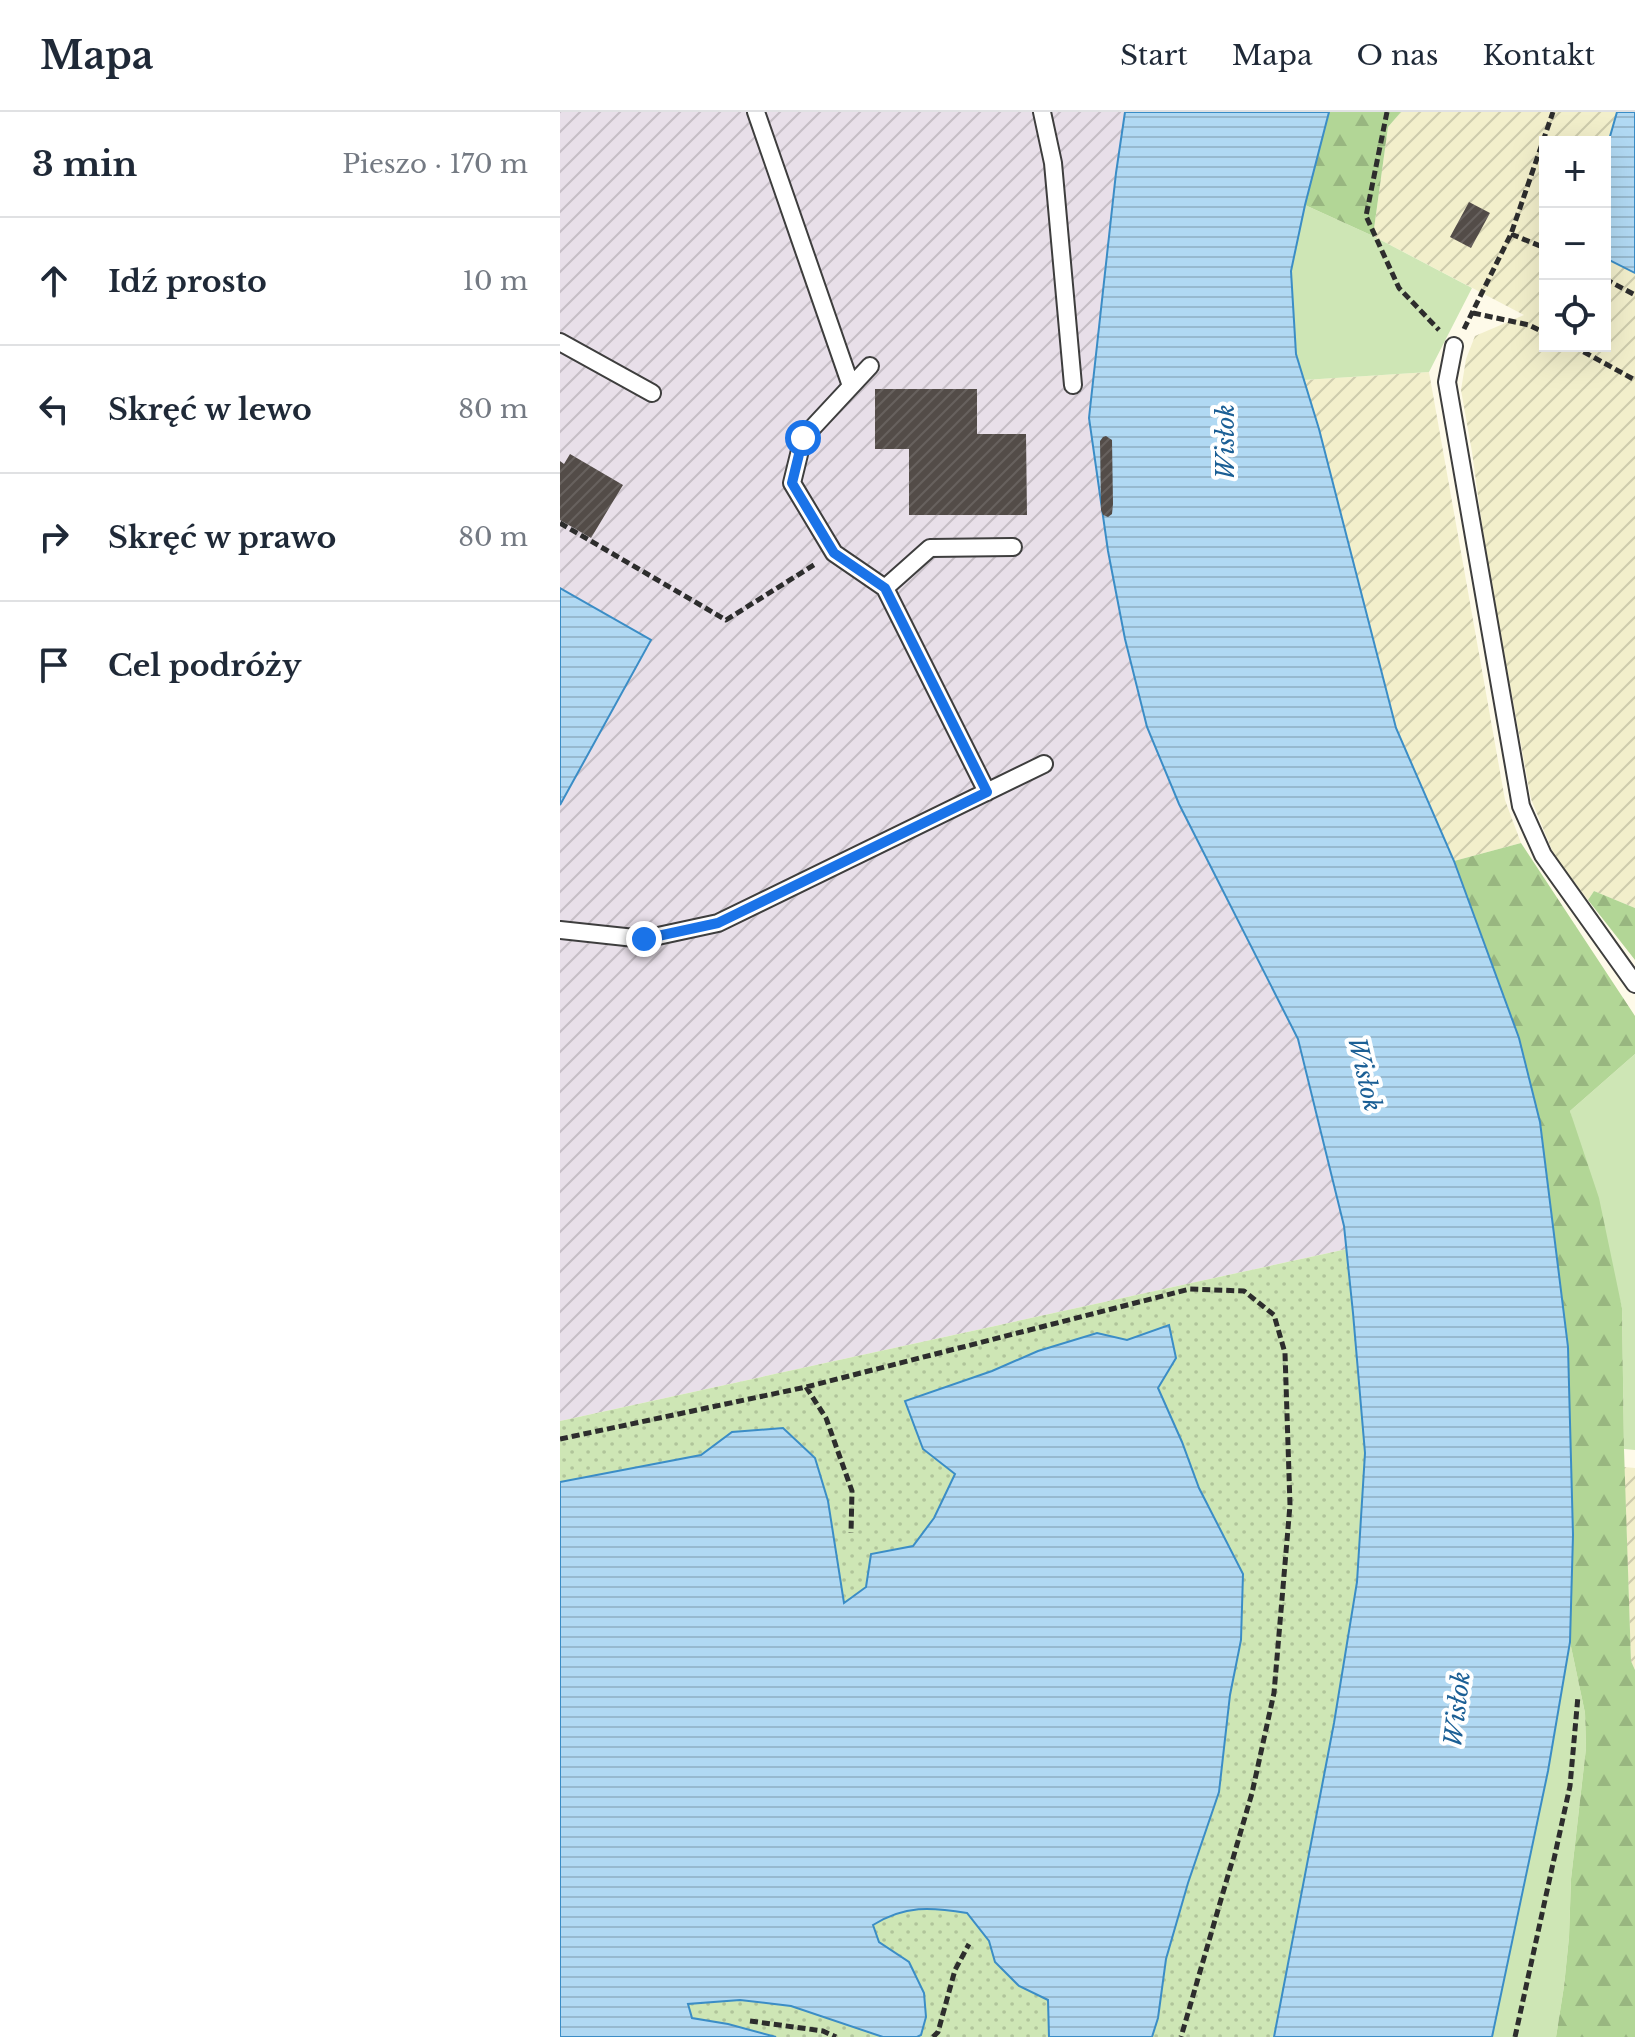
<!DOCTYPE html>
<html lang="pl">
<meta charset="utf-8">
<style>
body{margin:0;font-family:"Libre Baskerville",serif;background:#f2f2f3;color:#1f2937}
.controls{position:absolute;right:24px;top:24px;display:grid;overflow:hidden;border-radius:0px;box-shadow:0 8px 32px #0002}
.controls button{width:72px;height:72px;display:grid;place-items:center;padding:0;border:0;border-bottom:2px solid #e0e1e3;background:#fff;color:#1f2937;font:40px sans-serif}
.stop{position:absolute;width:24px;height:24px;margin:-18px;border:6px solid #1a73e8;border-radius:50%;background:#fff}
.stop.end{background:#1a73e8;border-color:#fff;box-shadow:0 2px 8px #0008}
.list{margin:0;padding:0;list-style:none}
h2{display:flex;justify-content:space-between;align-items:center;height:104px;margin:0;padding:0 32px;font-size:34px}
h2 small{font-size:26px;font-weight:400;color:#747a83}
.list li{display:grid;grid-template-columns:52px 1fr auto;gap:24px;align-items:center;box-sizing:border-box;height:128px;padding:0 32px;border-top:2px solid #e0e1e3}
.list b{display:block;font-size:30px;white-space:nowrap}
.list em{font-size:26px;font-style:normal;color:#747a83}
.icon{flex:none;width:44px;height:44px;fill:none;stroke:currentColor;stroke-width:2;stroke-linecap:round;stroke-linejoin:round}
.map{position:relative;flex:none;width:1075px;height:1925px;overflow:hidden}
header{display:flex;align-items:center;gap:48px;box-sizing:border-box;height:112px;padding:0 40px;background:#fff;border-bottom:2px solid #e0e1e3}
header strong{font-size:38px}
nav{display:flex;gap:44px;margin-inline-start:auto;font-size:28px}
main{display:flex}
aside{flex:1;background:#fff}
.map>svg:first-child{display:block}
.industrial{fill:url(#industrial-furrows)}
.farmland{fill:url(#farmland-furrows);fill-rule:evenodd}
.grass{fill:#cee6b5}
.forest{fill:url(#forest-firs)}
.park{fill:url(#park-dots)}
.water{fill:url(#water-rules);stroke:#3b8dc6;stroke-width:2}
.building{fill:url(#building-hatch)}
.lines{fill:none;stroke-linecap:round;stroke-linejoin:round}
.service-casing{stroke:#3e3e3e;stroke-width:20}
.path{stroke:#2d2d2d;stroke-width:5;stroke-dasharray:8 4;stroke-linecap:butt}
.service{stroke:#fff;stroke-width:16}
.route{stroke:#1a73e8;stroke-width:10}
.labels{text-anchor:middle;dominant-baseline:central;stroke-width:8;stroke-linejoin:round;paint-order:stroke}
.water-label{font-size:24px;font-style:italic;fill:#1b5f95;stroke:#fff}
</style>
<header>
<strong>Mapa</strong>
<nav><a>Start</a><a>Mapa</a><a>O nas</a><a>Kontakt</a></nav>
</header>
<main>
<aside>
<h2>3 min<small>Pieszo · 170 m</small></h2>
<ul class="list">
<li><svg class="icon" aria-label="ahead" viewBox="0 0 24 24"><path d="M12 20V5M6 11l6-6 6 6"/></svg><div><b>Idź prosto</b></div><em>10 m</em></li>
<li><svg class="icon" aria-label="left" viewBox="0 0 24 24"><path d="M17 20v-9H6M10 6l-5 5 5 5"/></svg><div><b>Skręć w lewo</b></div><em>80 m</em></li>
<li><svg class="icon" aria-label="right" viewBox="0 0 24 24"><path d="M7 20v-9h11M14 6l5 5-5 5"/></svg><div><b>Skręć w prawo</b></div><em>80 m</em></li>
<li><svg class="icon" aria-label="arrive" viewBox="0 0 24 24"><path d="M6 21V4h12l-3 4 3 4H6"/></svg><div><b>Cel podróży</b></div></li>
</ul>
</aside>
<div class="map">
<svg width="1075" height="1925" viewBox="0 0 1075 1925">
<defs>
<pattern id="industrial-furrows" width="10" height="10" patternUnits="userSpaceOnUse" patternTransform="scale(2)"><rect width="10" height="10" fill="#e8dfe9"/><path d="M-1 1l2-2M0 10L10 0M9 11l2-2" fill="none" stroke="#c6bec6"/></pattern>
<pattern id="farmland-furrows" width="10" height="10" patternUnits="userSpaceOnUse" patternTransform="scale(2)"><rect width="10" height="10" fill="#f2efcb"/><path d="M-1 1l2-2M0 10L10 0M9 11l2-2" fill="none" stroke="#ceccad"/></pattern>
<pattern id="forest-firs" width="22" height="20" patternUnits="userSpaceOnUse" patternTransform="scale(2)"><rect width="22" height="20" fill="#b2d696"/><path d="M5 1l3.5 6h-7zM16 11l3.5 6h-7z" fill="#98b680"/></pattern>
<pattern id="park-dots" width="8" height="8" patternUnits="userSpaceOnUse" patternTransform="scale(2)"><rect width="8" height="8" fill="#cee6b5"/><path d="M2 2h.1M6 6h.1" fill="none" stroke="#b0c49a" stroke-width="1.8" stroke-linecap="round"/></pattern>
<pattern id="water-rules" width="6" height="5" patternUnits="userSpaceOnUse" patternTransform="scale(2)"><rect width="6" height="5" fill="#b1d9f3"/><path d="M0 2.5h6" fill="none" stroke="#97b9cf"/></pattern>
<pattern id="building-hatch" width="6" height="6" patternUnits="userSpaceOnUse" patternTransform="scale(2)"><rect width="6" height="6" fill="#534c48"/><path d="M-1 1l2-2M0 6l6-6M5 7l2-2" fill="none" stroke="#67615e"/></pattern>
</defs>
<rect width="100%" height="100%" fill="#fefae9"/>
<!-- industrial -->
<path class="industrial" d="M0,0H565L556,61L529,306L565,527L587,615L619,692L738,927L766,1034L784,1114L787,1137L0,1309Z"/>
<!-- farmland -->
<path class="farmland" d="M841,0H1075V796L1034,779L1028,788L994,743L971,687L926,443L912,340L901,278L906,247L915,224L964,203L813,124L828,15ZM985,30H1045V234H985Z
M869,260L945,688L961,731L894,749L836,616L759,317L744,268Z
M1064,1355L1075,1356V1558L1071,1549Z"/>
<!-- grass -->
<path class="grass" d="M745,93L813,124L912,176L869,260L744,268L736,242L731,159Z
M1075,942V1338L1064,1337L1062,1196L1010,999Z
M1010,1530L1025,1601L1026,1636L1011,1767L1009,1825L1004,1874L996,1925H932L988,1659Z"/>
<!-- forest -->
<path class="forest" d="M769,0H841L828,15L813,124L745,93Z
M961,731L1075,904V942L1010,999L1039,1086L1062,1196L1064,1337L1071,1549L1075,1558V1925H996L1004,1874L1009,1825L1011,1767L1026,1636L1025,1601L1010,1530L1013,1423L1008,1235L980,1010L959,926L894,749Z
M1034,779L1075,796V848L1028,788Z"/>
<!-- park -->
<path class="park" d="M787,1137L805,1341L797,1470L774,1611L714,1925H0V1309Z"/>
<!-- water -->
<path class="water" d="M565,0H769L745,93L731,159L736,242L759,317L836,616L894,749L959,926L980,1010L1008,1235L1013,1423L1010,1530L988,1659L932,1925H714L774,1611L797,1470L805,1341L793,1201L784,1114L738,927L619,692L587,615L565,527L548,439L529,306L556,61Z
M1057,0H1075V161L1045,146V42Z
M0,476L91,528L0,693Z
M609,1213L616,1246L598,1276L622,1330L639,1376L683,1462L681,1528L670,1583L659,1680L628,1771L606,1847L598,1906L592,1925H489L488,1888L459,1874L435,1850L429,1829L407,1801C371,1795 345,1793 313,1813L319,1830L349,1850L364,1881L366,1905L361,1923L357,1925H323L231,1894L180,1888L128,1892L132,1906L168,1912L216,1925H0V1370L141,1343L172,1320L223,1316L255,1346L268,1389L284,1491L306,1475L311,1442L353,1434L374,1406L395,1362L363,1337L345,1289L432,1259L478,1239L537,1221L567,1228Z"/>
<!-- building -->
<path class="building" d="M909,90L930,101L911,136L890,125Z
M315,277H417V322H466L467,403H349V337H315Z
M546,324L552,328L553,392L552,402L548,405L543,403L541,398L540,329L543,325Z
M10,342L63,373L31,426L0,408V349L4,352Z"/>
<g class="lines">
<!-- service casing -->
<g class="service-casing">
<path id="service" d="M196,0L291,274
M482,0L493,51L513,273
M0,230L92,281
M894,234L887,270L961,694L983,743L1075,872
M310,254L243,326L232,371L274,441L325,476L427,680
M325,476L370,436L453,435
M0,818L84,827L158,811L484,652"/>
</g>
<!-- path -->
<path class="path" d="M827,0L806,104L839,176L879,218
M951,122L985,136
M1045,167L1075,183
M913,201L969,213L985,221
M904,217L951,122L993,0
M1013,234L1075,268
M0,411L166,508L257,451
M246,1275L266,1306L292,1379L291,1421
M0,1327L246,1275L630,1177L684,1179L714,1203L725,1241L730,1393L714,1581L692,1681L621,1925
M190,1909L263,1919L276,1925
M373,1925L378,1920L395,1858L409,1832
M955,1925L1010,1674L1018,1584"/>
<!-- service -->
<use href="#service" class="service"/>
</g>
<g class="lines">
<!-- route -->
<path class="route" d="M84,827L158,811L427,680L325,476L274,441L232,371L243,326"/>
</g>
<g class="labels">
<!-- water labels -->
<g class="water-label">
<text transform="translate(665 330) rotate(-90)">Wisłok</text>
<text transform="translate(805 962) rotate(77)">Wisłok</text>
<text transform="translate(897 1597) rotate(-83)">Wisłok</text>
</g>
</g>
</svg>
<div class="controls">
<button>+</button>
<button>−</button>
<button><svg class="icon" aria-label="locate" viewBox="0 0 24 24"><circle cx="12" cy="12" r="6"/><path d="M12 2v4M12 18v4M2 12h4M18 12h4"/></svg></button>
</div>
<div class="stop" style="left:243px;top:326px"></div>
<div class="stop end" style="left:84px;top:827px"></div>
</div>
</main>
